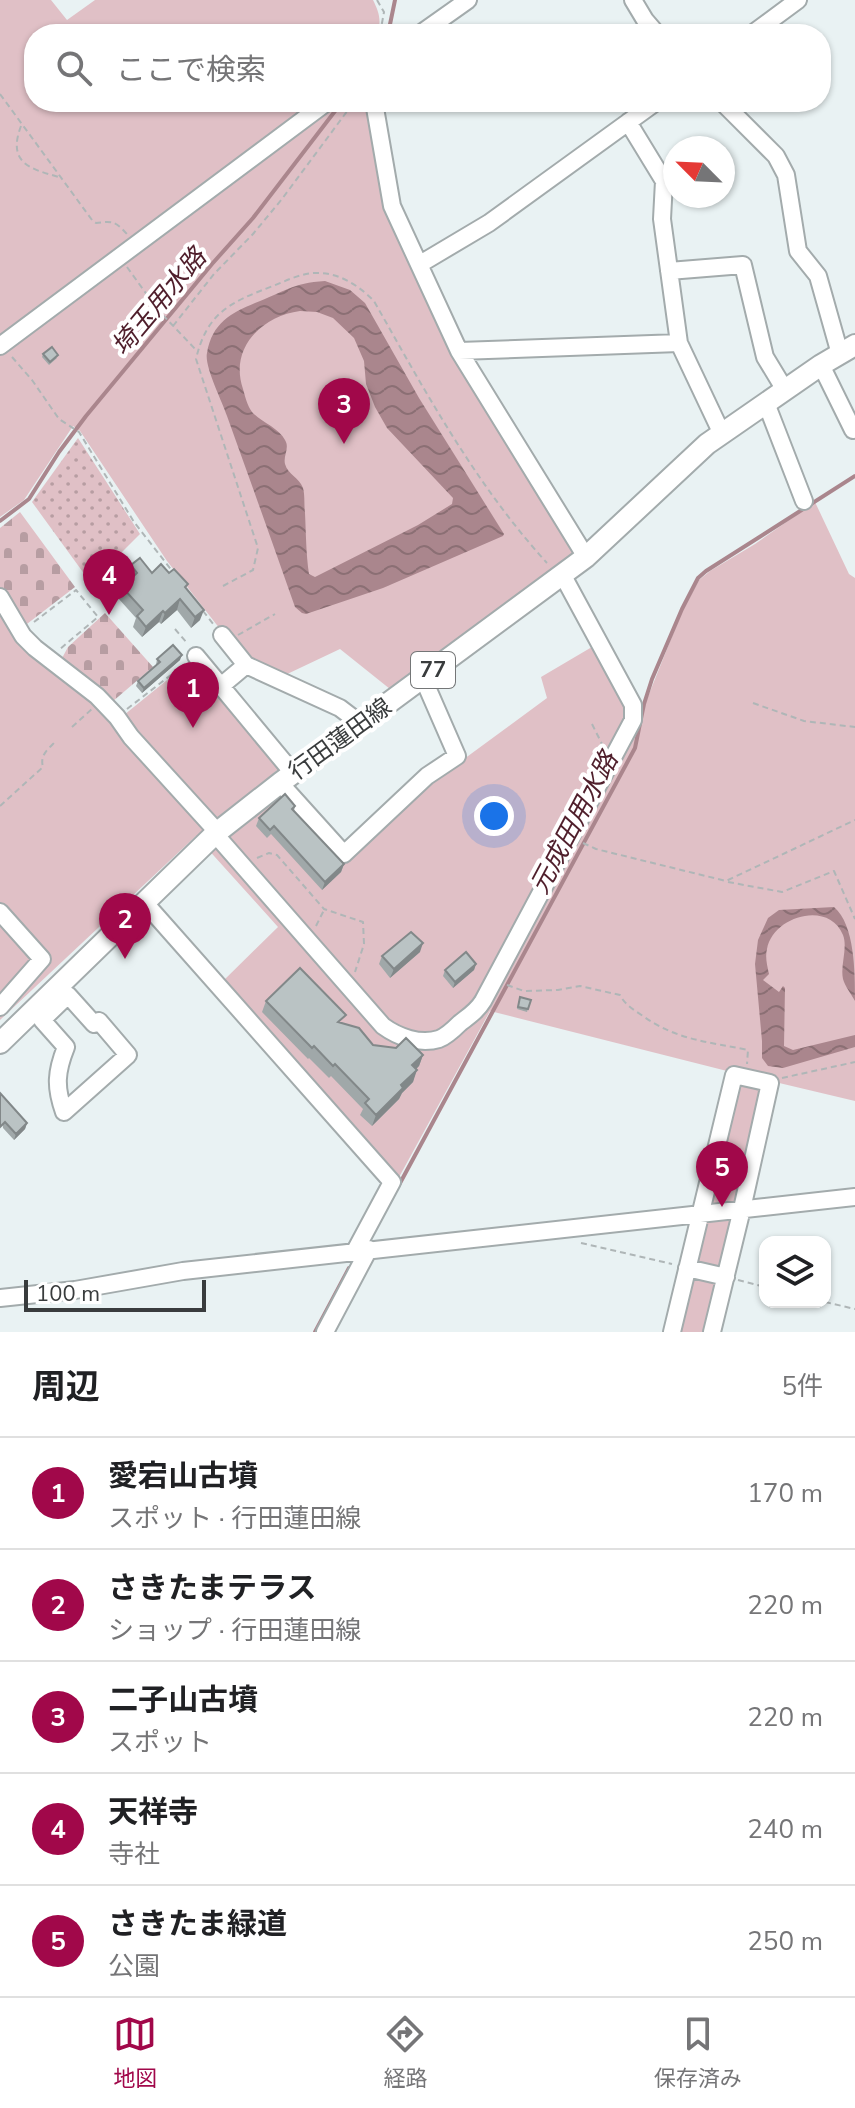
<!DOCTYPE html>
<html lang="ja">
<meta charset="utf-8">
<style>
body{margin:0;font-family:"Nunito Sans","Noto Sans JP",sans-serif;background:#f6f6f6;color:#202124}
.controls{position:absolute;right:24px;bottom:24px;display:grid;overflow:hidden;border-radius:16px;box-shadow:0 2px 6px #0004}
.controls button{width:72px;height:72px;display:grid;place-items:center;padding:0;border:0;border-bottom:2px solid #e0e0e0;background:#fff;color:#202124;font:40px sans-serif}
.compass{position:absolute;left:663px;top:136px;width:72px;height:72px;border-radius:50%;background:#fff;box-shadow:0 2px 6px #0004;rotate:294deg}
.scale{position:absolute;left:24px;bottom:20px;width:182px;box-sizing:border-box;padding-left:8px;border:4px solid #393c3d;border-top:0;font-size:22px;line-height:28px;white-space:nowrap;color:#393c3d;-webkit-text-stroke:6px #fff;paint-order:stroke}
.you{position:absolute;left:494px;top:816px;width:28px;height:28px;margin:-20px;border:6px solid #fff;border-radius:50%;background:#1a73e8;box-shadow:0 0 0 12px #1a73e833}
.badge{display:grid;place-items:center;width:52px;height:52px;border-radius:50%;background:#a1084a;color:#fff;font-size:26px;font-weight:700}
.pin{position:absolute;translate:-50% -66px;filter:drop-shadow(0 2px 4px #0008)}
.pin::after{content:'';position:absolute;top:42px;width:28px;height:24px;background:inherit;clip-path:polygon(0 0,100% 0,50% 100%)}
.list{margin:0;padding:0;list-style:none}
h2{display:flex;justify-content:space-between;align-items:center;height:104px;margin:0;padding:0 32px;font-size:34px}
h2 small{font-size:26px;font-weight:400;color:#757577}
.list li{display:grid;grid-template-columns:52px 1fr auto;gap:24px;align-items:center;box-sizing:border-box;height:112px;padding:0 32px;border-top:2px solid #e0e0e0}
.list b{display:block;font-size:30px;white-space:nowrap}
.list p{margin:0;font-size:26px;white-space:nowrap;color:#757577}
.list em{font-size:26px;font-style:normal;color:#757577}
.icon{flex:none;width:44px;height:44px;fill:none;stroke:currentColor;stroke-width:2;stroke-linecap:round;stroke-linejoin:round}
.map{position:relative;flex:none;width:855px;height:1332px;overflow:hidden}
.search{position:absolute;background:#fff;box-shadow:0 2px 6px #0004;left:24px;right:24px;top:24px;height:88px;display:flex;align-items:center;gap:20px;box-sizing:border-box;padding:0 28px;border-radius:32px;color:#757577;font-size:30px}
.sheet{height:664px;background:#fff}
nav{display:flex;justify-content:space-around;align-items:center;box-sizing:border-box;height:112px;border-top:2px solid #e0e0e0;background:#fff;font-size:22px;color:#757577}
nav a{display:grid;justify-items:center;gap:4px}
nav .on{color:#a1084a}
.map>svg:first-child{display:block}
.grass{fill:url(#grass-dots)}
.cemetery{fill:url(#cemetery-stones)}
.park{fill:#e0c0c6}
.water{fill:url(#water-waves);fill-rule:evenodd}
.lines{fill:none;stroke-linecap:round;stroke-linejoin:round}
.stream{stroke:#aa868d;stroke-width:4}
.minor-casing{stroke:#a3abac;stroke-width:20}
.major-casing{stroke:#a3abac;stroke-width:24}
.path{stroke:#afb6b7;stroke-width:2;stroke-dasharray:6 4;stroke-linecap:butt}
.minor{stroke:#fff;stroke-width:16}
.major{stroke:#fff;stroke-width:20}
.wall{fill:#a0a8a9}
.shaded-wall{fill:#828889}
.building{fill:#bac3c4;stroke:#828889;stroke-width:2}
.labels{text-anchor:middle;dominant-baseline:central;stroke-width:8;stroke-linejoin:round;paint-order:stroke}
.shield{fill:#fff;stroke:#747677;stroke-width:2}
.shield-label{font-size:22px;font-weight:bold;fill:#393c3d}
.street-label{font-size:24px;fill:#393c3d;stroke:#fff}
.water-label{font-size:26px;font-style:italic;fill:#4f1e2b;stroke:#fff}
</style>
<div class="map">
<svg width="855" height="1332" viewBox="0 0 855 1332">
<defs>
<pattern id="grass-dots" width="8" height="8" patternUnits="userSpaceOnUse" patternTransform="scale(2)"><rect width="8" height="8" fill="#e0c0c6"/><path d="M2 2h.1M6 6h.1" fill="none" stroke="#b79da2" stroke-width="1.8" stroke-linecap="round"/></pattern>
<pattern id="cemetery-stones" width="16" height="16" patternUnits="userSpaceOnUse" patternTransform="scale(2)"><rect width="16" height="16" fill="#e0c0c6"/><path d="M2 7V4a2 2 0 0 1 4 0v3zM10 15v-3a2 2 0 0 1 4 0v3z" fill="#b79da2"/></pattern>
<pattern id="water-waves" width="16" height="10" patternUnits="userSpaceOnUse" patternTransform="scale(2)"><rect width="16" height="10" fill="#aa868d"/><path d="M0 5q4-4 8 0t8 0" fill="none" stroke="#8b6f74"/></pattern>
</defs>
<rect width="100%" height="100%" fill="#e9f2f3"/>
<!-- grass -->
<path class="grass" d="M78,438L140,534L106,568L97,563L85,575L32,502Z"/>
<!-- cemetery -->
<path class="cemetery" d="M20,512L75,587L23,627L0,588V528Z
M105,613L153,667L112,702L61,660L68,647Z"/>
<!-- park -->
<path class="park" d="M0,0H51L67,20L95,0H373C379,12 382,21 377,34H34V102H371L387,205L575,551L390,689L340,649L283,676L246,660L227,638L167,561L80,431L73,426L24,500L0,517Z
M815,502L849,574L855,578V1101L775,1082L715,1332H670L731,1072L490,1011L398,1179L221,983L278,927L196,836L0,1020V588L27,634L124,715L193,659L281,767L268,778L343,860L431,776L464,759L547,698L541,677L597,644L630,709L643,712L647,699L681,614L699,580L710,571L755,544Z"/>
<!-- water -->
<path class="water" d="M325,281L350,290L365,303L419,398L504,534L503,536L383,588L306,614L302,613L295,607C273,544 250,480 227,416C222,401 204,366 207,353C212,323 231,313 255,303C284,292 292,283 325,281ZM300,311L317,312L333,318L354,338L364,361L366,384L375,407L387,428L453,498L452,504L418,525L315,577L309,574C306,554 306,533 305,513C304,505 305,495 303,488C299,477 288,475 285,464C283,455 290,448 285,440C279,428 261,422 252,412C247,405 245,396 243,389C229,348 262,316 300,311Z
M834,907C855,925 855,972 855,1001C851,994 845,986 843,979C840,965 848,948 843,935C829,900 773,916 767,949C765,957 767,965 769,974L763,980L779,992L783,986L785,988L784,1046L793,1050L855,1035V1047L783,1068L768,1066L762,1058V1041L755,964L758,940L768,918L779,910Z"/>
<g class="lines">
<!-- stream -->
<path class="stream" d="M388,34L395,0
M0,521L29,499L59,452L86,416L212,264L253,218L342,102
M399,1185L635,748L644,704L652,679L682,609L698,578L706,571L855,476
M315,1332L349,1268"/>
<!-- minor casing -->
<g class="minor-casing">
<path id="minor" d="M633,0L645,20L657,34
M420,34L468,0
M752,34L798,0
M374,102L392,206L459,351L586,557
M722,102L776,156L786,175L798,251L818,276L840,354
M628,122L664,181L662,219L679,343L722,434
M420,264L489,223L656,102
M669,271L743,265L765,357L785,390
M0,346L327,102
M459,351L679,343
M821,365L853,430L855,429
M766,403L804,501
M0,597L23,636L35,648L97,696L117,717L131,737L212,826L215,834L383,1026C398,1037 420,1045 439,1039C447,1036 454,1029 460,1023C469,1016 477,1011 483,1001L633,720V705L562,574
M222,635L246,665L340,708L361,724
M196,656L293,773
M221,686L246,665
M280,783L344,854L427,776L457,756L423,678
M145,903L392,1182L355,1251
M0,912L42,959L0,1007
M68,995L94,1024L99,1021L128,1055L64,1112C55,1087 56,1072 66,1047L42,1020Z
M687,1268L726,1277
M0,1298L75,1290L183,1271L855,1197
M325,1332L369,1249
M672,1332L734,1075L770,1083L742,1209L712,1332"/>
</g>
<!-- major casing -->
<g class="major-casing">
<path id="major" d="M0,1043L215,834L280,783L586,557L707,444L821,365L855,345"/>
</g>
<!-- path -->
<path class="path" d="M377,0L384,12L380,34
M0,94L92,220L96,223C113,221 115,221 127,234
M21,126C7,163 30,169 59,177
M127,267L158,310L197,351
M173,326L214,274L253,234L282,199L354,102
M12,357L32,380L59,419L79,432L134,522L173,572
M223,586L253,570L258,548L196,359C207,312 231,302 273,286C288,280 303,272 320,273C342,274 360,287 374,301C426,393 476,485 547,563
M203,611L214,625
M34,622L76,590L98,617L60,649
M175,629L187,643
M238,635L275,614
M753,703L804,721L855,727
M127,709L185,664
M592,724L602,744
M72,727L92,709
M0,806L43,767C40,756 46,751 54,743
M583,843L596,849L726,881L855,820
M257,858L269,853L277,855L324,909L363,922L364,944L355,972
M728,882L782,892L834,871L855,919
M316,926L324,910
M507,985L524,991L558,990L580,986L620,995C625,1005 634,1010 643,1016C676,1040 709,1042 748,1050L747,1064
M782,1078L855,1062
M581,1243L672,1264
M738,1280L765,1287
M825,1302L855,1309"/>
<!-- minor -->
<use href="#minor" class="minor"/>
<!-- major -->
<use href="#major" class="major"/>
</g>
<!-- wall -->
<path class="wall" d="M43,354L57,358L49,365L42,357Z
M131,565L152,573H169L188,584L186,588L200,620L191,628L177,610L161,624L159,622L142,637L133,627L136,618L118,598L122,587L130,580L127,576Z
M157,659L180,660L142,693L136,686L138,681L156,665Z
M295,806L294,811L344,864L341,872L322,890L271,834L267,838L256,826L259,818Z
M420,952L390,978L379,964L382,956Z
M476,964L474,970L453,988L443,976L445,970Z
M520,997L531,1000L527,1012L517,1009Z
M266,1001L342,1023L373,1045L423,1055L419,1066L416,1069L413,1082L402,1093L399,1099L372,1126L360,1115L363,1109L331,1076L329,1078L309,1058L308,1059L262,1012Z
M0,1093L27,1123L25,1129L14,1140L3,1128Z"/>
<!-- shaded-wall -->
<path class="shaded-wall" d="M180,599L177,610L161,624L165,613Z
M204,610L200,620L191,628L195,617Z
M163,611L159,622L142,637L146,627Z
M182,655L180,660L142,693L144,688Z
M344,864L341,872L322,890L325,882Z
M423,943L420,952L390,978L394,969Z
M476,964L474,970L453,988L455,982Z
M423,1055L419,1066L408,1077L412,1065Z
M417,1070L413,1082L402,1093L399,1099L372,1126L376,1115L401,1085Z
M27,1123L25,1129L14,1140L16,1134Z"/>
<!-- building -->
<path class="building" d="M52,347L58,355L50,362L43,354Z
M140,558L152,573L161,564L169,573L174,569L188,584L185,587L204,610L195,617L180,599L165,613L163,611L146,627L137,616L143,610L122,587L137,573L131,565Z
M173,645L182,655L144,688L138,681L160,662L157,659Z
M285,794L295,806L292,809L344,864L325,882L274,826L270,830L259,818Z
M411,932L423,943L394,969L382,956Z
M466,952L476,964L455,982L445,970Z
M300,968L346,1015L338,1022L359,1028L373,1045L396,1048L406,1038L423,1055L412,1065L417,1070L401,1085L403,1088L376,1115L365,1103L369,1099L335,1064L333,1066L314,1046L312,1048L266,1001Z
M520,997L531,1000L528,1009L518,1007Z
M0,1093L27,1123L16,1134L5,1122L0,1127Z"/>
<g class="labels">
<!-- shield labels -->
<rect class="shield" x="411" y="652" width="44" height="36" rx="6"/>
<g class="shield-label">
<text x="433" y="670">77</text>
</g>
<!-- street labels -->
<g class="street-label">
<text transform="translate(340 739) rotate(-36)">行田蓮田線</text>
</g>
<!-- water labels -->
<g class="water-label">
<text transform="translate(159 302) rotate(-50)">埼玉用水路</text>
<text transform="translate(574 823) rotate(-62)">元成田用水路</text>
</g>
</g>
</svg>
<div class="controls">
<button><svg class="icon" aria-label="layers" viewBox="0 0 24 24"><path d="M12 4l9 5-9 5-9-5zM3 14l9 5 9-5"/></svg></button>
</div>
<svg class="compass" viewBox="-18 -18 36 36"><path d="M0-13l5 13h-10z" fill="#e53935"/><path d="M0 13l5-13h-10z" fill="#757577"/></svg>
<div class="scale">100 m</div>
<div class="you"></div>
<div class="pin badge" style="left:193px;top:728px">1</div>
<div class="pin badge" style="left:125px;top:959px">2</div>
<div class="pin badge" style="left:344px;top:444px">3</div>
<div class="pin badge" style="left:109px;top:615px">4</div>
<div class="pin badge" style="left:722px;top:1207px">5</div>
<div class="search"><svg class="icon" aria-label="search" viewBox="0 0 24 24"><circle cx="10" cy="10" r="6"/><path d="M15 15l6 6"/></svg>ここで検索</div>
</div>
<section class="sheet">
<h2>周辺<small>5件</small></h2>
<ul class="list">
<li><span class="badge">1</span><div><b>愛宕山古墳</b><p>スポット · 行田蓮田線</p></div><em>170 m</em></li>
<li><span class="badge">2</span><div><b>さきたまテラス</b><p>ショップ · 行田蓮田線</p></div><em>220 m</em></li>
<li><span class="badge">3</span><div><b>二子山古墳</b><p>スポット</p></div><em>220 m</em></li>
<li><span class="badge">4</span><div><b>天祥寺</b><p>寺社</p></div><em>240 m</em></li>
<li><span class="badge">5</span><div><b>さきたま緑道</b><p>公園</p></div><em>250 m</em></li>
</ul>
</section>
<nav>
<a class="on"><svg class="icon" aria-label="map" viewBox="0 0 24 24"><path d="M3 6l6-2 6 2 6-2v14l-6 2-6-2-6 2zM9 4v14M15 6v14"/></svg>地図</a>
<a><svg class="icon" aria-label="directions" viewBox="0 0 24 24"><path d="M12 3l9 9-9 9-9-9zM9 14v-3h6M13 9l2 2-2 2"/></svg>経路</a>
<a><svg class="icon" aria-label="saved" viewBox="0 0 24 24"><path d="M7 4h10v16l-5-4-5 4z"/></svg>保存済み</a>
</nav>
